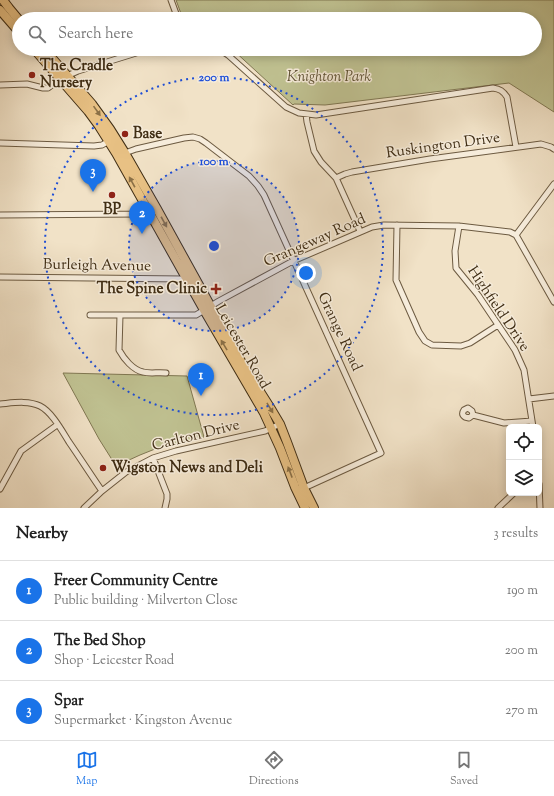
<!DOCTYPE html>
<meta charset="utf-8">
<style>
body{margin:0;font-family:"Sorts Mill Goudy",serif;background:#f6f6f6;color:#222}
.controls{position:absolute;right:12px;bottom:12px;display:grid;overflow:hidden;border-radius:6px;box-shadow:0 2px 10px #0003}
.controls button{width:36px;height:36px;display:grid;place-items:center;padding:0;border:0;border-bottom:1px solid #e0e0e0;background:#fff;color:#222;font:20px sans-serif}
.you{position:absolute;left:306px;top:273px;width:14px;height:14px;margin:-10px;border:3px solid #fff;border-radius:50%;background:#1a73e8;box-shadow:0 0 0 6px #1a73e833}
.badge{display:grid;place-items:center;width:26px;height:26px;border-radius:50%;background:#1a73e8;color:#fff;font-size:13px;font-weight:700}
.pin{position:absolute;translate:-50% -33px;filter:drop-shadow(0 1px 2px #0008)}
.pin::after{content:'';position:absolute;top:21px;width:14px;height:12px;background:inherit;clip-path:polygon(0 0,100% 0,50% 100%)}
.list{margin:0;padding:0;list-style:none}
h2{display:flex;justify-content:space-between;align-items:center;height:52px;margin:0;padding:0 16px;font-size:17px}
h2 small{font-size:13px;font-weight:400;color:#767676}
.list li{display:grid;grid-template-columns:26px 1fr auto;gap:12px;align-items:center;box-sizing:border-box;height:60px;padding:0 16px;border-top:1px solid #e0e0e0}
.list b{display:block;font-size:15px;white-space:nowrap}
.list p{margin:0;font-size:13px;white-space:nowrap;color:#767676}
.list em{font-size:13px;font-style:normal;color:#767676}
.icon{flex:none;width:22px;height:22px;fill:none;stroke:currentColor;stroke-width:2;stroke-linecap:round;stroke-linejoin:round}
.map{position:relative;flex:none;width:554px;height:508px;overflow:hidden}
.search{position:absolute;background:#fff;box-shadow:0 2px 10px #0003;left:12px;right:12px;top:12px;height:44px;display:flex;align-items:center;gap:10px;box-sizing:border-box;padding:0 14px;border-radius:22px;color:#767676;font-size:15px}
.sheet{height:232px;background:#fff}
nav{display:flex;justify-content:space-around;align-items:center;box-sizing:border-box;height:56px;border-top:1px solid #e0e0e0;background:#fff;font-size:11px;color:#767676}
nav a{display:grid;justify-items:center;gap:2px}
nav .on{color:#1a73e8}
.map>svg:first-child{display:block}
.green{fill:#c0c292;stroke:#807853}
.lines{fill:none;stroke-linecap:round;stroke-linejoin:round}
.minor-casing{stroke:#6c5a41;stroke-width:7}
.primary-casing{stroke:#3f2d14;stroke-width:10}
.minor{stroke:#f6ecdb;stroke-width:5}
.primary{stroke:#e8c184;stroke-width:8}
.oneway{fill:#8b7046}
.ring{fill:none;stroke:#1d4ed8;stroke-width:2;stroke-dasharray:2 4}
.poi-dot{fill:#8f2418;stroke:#f6ecdb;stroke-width:1.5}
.labels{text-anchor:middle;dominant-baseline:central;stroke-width:3;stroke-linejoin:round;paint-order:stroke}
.poi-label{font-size:15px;font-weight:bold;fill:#3f2d14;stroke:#f6ecdb;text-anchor:start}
.park-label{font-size:15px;font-style:italic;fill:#5f5234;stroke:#f6ecdb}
.street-label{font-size:15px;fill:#3f2d14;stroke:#f6ecdb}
.centre{fill:#1d4ed8;stroke:#f6ecdb;stroke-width:2}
.ring-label{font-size:12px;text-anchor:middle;font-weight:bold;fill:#1d4ed8;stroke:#f6ecdb;stroke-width:3;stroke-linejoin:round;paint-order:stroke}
</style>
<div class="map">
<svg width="554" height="508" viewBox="0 0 554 508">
<rect width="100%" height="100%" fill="#f1e2c7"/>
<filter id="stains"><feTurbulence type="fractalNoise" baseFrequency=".005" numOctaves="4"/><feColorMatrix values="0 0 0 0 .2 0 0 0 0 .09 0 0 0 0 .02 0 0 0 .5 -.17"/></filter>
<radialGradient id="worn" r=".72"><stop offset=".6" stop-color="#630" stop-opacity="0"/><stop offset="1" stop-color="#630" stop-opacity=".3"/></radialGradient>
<!-- green -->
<path class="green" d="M176,0H554V112L509,83L325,105L294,104L293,105L232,49H535V19H183Z
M63,373L187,376L204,437L155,449L140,455L116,466L99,439Z"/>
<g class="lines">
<!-- minor casing -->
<g class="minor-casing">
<path id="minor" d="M171,0L178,19
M219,49L228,55L286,107L299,113L316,115L493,88C500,89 503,91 507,97L516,147
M0,85L27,84L43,88H48L60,79L78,71L149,49
M306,114L307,122L314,151L321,162L336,178L360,231
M0,143L94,146L102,145L111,140
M125,153L136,149L184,138L193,137L200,139L206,143L249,176L258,186L264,195L381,453L304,488
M336,178L345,174L352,172L430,159L541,144L551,147L554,149
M0,215L140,214L146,213L151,212
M397,225L396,280L419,332L425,341L432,345L461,346L470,343L498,325
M459,226L455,251L456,268L478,295L515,350L524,370L533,427
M516,235L554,302
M516,235L554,184
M0,277L183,279L188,276
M90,315H196L219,301L293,261L372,227L384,225L459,226L510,232L516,235
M120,315L119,350C124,359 133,370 143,372C150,374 158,372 166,373
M529,399L554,396
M0,404C12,403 28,400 40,406C52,412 62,431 69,442C80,458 91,475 102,491
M473,415L469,418L465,417C462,415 462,413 464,410L468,408L472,411L473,415L504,423L532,421
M153,458L167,494V499L165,508
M539,484L540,508
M0,489L21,451L57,425
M84,508L102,491L126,472L153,458L176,451L265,431L280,424
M498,508L514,493"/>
</g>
<!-- primary casing -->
<g class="primary-casing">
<path id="primary" d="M3,0L9,8L19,20
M0,10L19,32
M34,49L88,111L99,126L116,153L204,310L264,413L280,448L295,487L305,508
M44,49L92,104L110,129L125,153L157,209L242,363L271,409L280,424L287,442L304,488L314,508"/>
</g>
<!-- minor -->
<use href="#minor" class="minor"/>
<!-- primary -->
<use href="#primary" class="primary"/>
</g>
<!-- one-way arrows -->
<defs><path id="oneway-solid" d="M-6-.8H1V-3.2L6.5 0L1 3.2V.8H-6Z"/></defs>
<g class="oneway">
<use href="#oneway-solid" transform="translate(97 111) rotate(55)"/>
<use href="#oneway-solid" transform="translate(132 182) rotate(-119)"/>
<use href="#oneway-solid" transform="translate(164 222) rotate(61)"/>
<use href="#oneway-solid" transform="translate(224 345) rotate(-121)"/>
<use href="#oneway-solid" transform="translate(270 408) rotate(59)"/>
<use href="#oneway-solid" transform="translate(290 472) rotate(-111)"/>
</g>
<!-- distance rings -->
<circle cx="214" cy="246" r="85" fill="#1d4ed8" fill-opacity=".12"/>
<g class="ring">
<circle cx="214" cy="246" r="85"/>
<circle cx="214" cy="246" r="169"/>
</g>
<!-- markers -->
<g class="poi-dot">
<circle cx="32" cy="75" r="4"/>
<circle cx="125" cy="134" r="4"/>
<circle cx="112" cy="195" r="4"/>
<path d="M214 283h4v4h4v4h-4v4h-4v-4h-4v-4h4z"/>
<circle cx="103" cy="468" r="4"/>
</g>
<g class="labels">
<!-- poi labels -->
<g class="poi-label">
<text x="40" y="66">The Cradle<tspan x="40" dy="17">Nursery</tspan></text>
<text x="133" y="134">Base</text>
<text x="112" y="210" text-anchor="middle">BP</text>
<text x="207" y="289" text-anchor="end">The Spine Clinic</text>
<text x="111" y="468">Wigston News and Deli</text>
</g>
<!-- park labels -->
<g class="park-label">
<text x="329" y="77">Knighton Park</text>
</g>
<!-- street labels -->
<g class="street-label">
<text transform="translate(443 146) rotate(-8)">Ruskington Drive</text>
<text transform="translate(315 241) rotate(-24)">Grangeway Road</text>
<text transform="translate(97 266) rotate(1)">Burleigh Avenue</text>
<text transform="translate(498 309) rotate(56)">Highfield Drive</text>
<text transform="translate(339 332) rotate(65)">Grange Road</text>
<text transform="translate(242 347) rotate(60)">Leicester Road</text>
<text transform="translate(196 436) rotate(-14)">Carlton Drive</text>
</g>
</g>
<circle cx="214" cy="246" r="6" class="centre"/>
<g class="ring-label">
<text x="214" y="81">200 m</text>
<text x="214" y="165">100 m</text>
</g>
<rect width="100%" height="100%" filter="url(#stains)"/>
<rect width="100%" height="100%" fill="url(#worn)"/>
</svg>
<div class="controls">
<button><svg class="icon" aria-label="locate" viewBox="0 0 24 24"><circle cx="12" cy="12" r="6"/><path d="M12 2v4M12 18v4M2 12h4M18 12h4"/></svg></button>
<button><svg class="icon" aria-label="layers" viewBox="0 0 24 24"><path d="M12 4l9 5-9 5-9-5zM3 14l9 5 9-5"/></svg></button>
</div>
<div class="you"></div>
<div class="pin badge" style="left:201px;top:396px">1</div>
<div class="pin badge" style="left:142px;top:234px">2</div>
<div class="pin badge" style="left:93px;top:192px">3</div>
<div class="search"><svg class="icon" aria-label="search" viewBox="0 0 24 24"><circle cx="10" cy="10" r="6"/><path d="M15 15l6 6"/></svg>Search here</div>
</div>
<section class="sheet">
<h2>Nearby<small>3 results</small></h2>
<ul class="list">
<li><span class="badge">1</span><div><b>Freer Community Centre</b><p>Public building · Milverton Close</p></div><em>190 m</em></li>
<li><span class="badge">2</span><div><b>The Bed Shop</b><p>Shop · Leicester Road</p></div><em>200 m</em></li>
<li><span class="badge">3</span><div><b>Spar</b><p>Supermarket · Kingston Avenue</p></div><em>270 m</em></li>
</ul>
</section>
<nav>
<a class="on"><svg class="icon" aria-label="map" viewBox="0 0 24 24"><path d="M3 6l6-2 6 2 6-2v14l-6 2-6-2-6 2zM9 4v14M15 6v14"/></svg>Map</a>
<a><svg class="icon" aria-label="directions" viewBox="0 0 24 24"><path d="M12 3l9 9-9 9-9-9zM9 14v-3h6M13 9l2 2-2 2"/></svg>Directions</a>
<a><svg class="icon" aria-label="saved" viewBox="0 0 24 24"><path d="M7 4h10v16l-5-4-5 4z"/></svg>Saved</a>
</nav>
